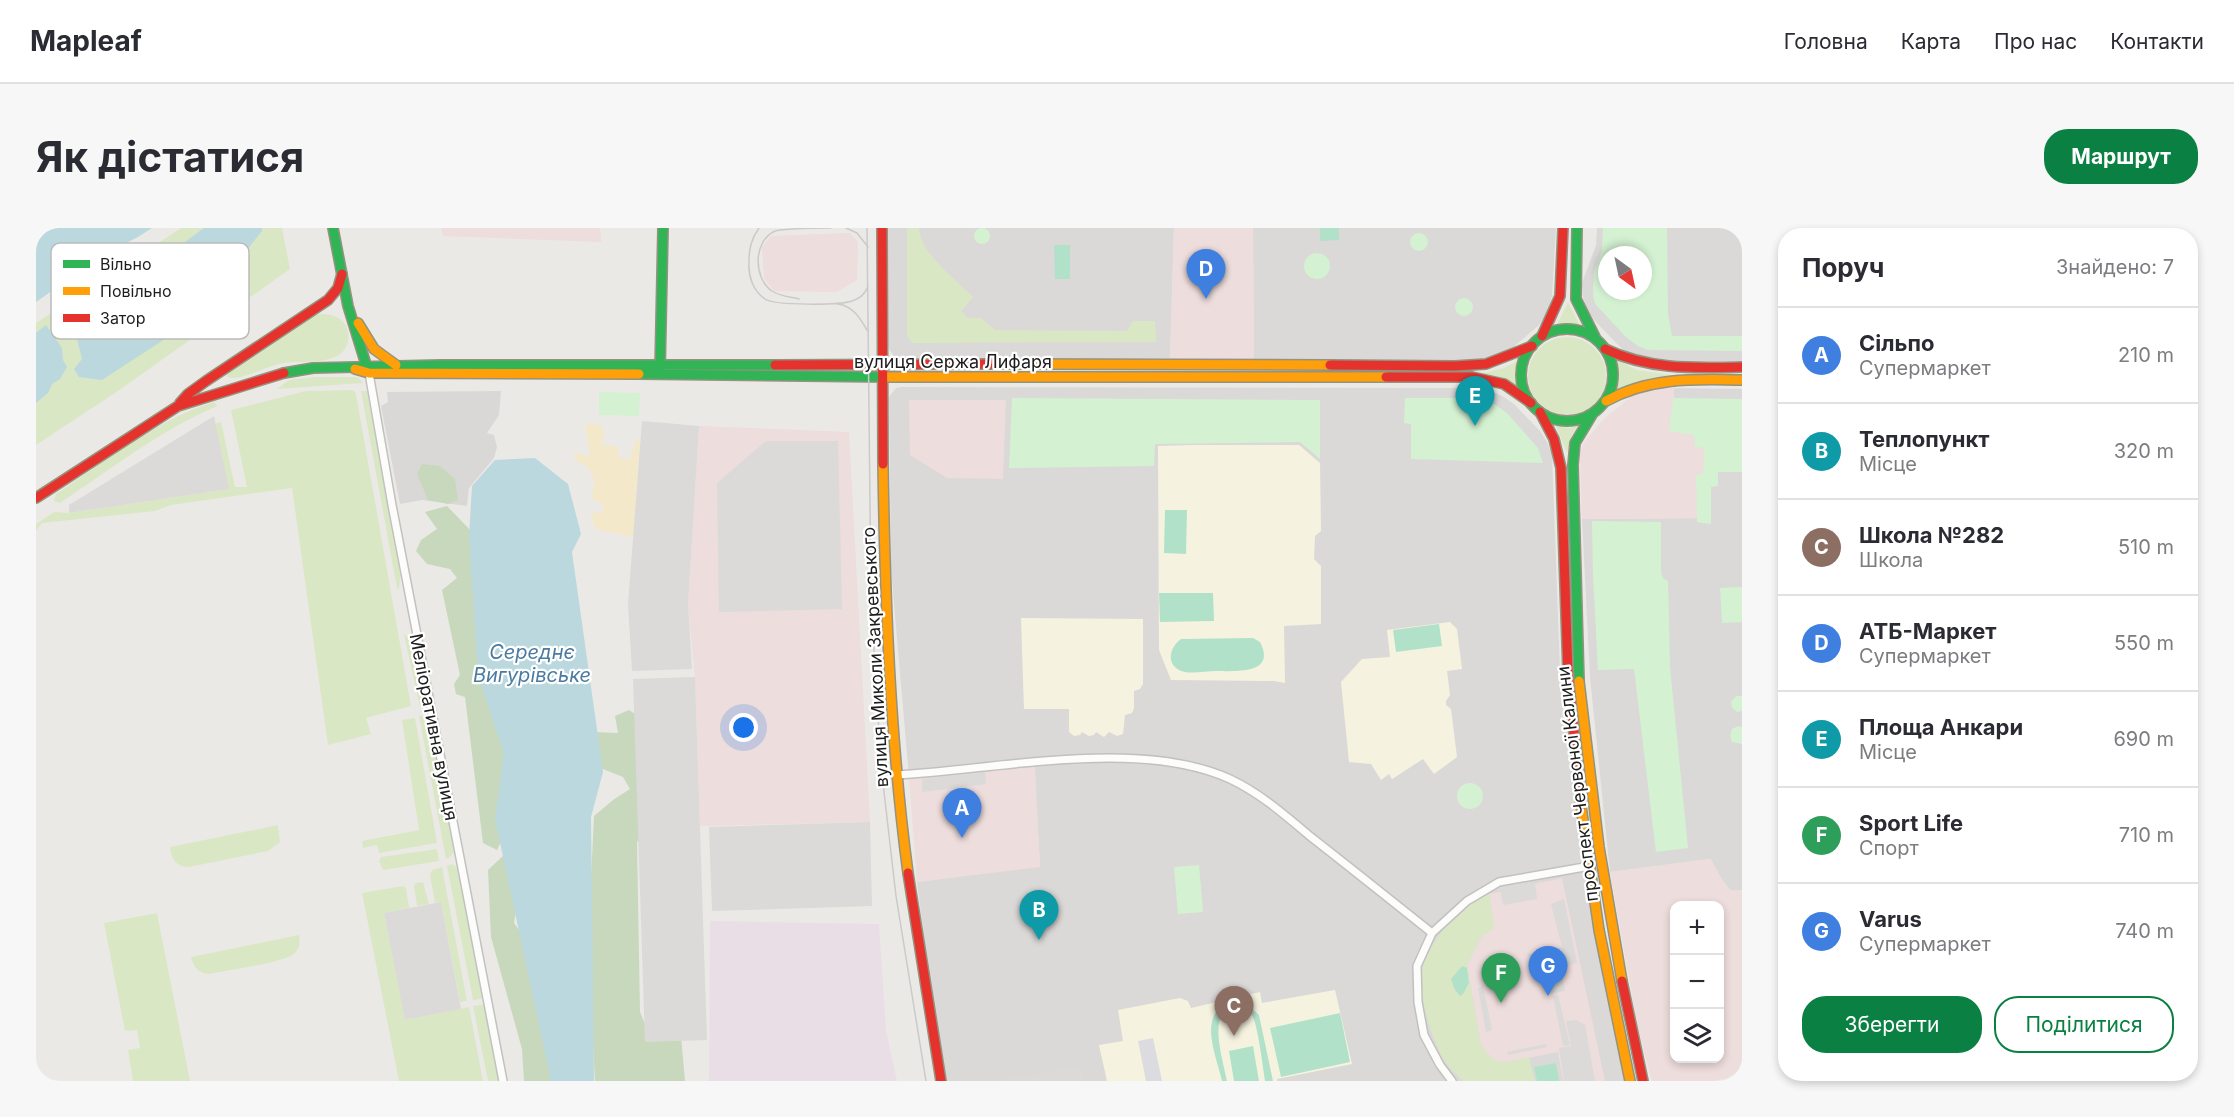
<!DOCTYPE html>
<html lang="uk">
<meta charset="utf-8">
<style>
body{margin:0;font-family:Inter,sans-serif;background:#f7f7f7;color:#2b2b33}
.controls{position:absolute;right:18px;bottom:18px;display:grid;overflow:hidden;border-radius:12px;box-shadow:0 3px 9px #0003}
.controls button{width:54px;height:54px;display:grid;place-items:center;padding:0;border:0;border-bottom:2px solid #e1e1e2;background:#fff;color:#2b2b33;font:30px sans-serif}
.compass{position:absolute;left:1562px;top:18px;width:54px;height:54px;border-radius:50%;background:#fff;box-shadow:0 3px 9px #0003;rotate:147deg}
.you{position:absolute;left:708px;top:500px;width:21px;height:21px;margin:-15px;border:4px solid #fff;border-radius:50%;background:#1a73e8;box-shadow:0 0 0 9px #1a73e833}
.badge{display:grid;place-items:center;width:39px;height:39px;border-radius:50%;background:#0b8043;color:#fff;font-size:20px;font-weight:700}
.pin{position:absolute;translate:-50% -50px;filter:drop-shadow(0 2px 3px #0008)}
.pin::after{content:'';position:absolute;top:32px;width:21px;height:18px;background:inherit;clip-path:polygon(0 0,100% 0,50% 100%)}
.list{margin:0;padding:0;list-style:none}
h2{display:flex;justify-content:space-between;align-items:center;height:78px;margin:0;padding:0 24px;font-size:26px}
h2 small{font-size:20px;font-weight:400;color:#7c7c81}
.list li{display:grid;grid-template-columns:39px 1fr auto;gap:18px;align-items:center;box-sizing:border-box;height:96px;padding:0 24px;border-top:2px solid #e1e1e2}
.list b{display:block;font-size:22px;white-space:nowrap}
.list p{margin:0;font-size:20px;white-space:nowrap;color:#7c7c81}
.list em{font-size:20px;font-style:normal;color:#7c7c81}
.actions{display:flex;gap:12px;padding:18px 24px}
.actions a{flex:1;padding:14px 0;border:2px solid #0b8043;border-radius:24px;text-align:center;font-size:21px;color:#0b8043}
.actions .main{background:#0b8043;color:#fff}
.icon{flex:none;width:33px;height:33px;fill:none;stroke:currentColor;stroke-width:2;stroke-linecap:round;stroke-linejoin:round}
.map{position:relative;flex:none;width:1706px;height:853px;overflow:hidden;border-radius:24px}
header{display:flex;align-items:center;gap:36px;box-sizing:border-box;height:84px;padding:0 30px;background:#fff;border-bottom:2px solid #e1e1e2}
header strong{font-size:28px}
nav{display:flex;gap:33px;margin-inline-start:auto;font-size:21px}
.intro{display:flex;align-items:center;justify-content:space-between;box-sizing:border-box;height:144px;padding:0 36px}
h1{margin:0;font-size:42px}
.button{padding:15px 27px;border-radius:24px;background:#0b8043;color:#fff;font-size:21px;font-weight:700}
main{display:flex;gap:36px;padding:0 36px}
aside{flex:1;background:#fff;border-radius:24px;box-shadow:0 3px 9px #0003}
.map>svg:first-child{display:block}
.residential{fill:#dad9d7;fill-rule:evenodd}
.commercial{fill:#eddddc;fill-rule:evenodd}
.industrial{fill:#e9dee5}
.education{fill:#f5f3e0}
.religious{fill:#d9d8d7}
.grass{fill:#dae7c5}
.forest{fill:#c8d8bc}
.sand{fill:#f4e8ca}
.park{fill:#d4f1d2;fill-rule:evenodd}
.pitch{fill:#b2e1ca}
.parking{fill:#dbdad9}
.plaza{fill:#dcdce0}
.water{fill:#bad8de}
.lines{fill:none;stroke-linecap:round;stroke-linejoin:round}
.street-casing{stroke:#c2c1c0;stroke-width:10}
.fast-casing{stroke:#94937f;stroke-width:12}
.slow-casing{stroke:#94937f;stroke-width:12}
.jam-casing{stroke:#94937f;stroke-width:12}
.street{stroke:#fcfcfb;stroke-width:7}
.fast{stroke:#30b455;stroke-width:9}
.slow{stroke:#ff9f0a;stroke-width:9}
.jam{stroke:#e5322d;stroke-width:9}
.tram{stroke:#cacac9;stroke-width:1.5}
.labels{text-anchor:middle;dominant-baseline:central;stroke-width:4.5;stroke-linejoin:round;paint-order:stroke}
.street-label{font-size:18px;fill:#1d1d1d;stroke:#fff}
.water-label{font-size:20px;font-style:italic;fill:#4b7ba0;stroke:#fff}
.key{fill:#fff;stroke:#bbb;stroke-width:1.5}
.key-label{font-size:16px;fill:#1d1d1d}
</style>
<header>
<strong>Mapleaf</strong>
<nav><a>Головна</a><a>Карта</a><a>Про нас</a><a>Контакти</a></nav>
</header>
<div class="intro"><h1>Як дістатися</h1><a class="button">Маршрут</a></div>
<main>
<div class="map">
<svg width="1706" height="853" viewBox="0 0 1706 853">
<rect width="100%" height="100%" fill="#ebe9e6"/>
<!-- residential -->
<path class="residential" d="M851,0H1138L1134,130L865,133L860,131L853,121L852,115Z
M1217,0H1520L1516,68L1510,89L1502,98L1475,121L1455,130L1433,132L1218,133Z
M1561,0H1706V133H1608L1597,130L1588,123L1559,93L1551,82L1547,69L1546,55L1560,17ZM1571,27H1607V63H1571Z
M866,159L1437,160L1452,162L1466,168L1478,176L1504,203L1511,214L1516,227L1524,443L1547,634L1589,853H911L899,795L881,654L1004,638L998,539L873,549L855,341L853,169L860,160Z
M1638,160L1706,161V662H1694L1685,650L1674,631L1574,644L1554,449L1546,291L1667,290L1637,198Z"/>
<!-- commercial -->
<path class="commercial" d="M405,0H564L565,14L407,8Z
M1138,0H1217L1218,133L1134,130Z
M814,5L822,14L821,52L801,64L738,63L728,50L726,19L735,8Z
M1623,160H1638L1637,198L1669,200L1667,290L1546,291L1544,226L1548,214L1569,190L1596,168L1609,163Z
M873,172H970L967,251L911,250L874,227Z
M663,198L813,204L834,594L664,598L659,449L652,376Z
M999,539L1004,639L881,654L873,549Z
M1675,631L1685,650L1694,662H1706V841L1691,850L1676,853H1616L1602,801L1574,644ZM1638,678H1684V830H1638Z
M1526,650L1569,853H1527L1522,824L1469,835L1458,832L1448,822L1444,813L1431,737L1445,709L1458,700L1453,666Z"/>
<!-- industrial -->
<path class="industrial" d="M674,693L843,696L850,802L861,853H673Z"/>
<!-- education -->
<path class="education" d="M1158,217H1263L1284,235L1285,303L1279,308L1278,331L1285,338V396L1248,398L1249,455L1238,453L1135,452L1123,422L1122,218Z
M985,390L1107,391V456L1104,461L1098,463V480L1096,485L1089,487L1087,506L1081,508L1073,504L1068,509L1060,504L1058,507L1053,508L1046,504L1044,507L1038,508L1033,504V481H988Z
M1414,394L1421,401L1426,441L1411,443L1414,467L1410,473V477L1415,481L1421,529L1398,546L1387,531L1356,551L1353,546L1345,552L1335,536L1313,534L1305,454L1326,431L1354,429L1351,402Z
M1299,762L1316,836L1241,851V853H1071L1063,817L1087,813L1082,782L1144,770L1152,773L1155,780L1224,764L1226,775Z"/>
<!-- religious -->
<path class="religious" d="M465,163L463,187L451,205L458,207L461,219L458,230L433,260L431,278L386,272L364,276L345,178L352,174L351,164Z"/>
<!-- grass -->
<path class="grass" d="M145,0H246L254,41L82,163L0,217V95Z
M871,0H883C883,24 920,52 937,69L925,83L932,90H944L960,102L1091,103L1097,93H1119L1120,114L877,115L871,108Z
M1532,74L1544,98L1532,97L1520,99Z
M285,86C294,86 303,88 309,96C312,101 313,108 312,114C306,140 264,131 243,136C229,139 202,154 191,149L192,143L277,88Z
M1492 148a39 39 0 1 1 78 0a39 39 0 1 1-78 0Z
M1483,132L1480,147L1482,161L1439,147L1468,140Z
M1581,132L1601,142L1641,148L1581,163L1583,148Z
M279,149H322L327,155L241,161L253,152Z
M317,162L320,166L375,478L330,490L335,506L292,517L256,260L135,277L119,283L6,295L0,303V296L18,284L33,285L192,261L179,196L185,194L199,259H211L195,182L270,163Z
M325,163H331L365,343L363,361L361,360Z
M178,174L181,178C125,202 75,241 24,275L18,273L20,266C70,233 120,192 178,174Z
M1520,198L1534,200L1542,198L1536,206L1531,225Z
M368,407L378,410L390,470L388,476L384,479Z
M383,488H388L395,495L419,622L414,629L410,631Z
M379,490L401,615L343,625L341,617L327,620L326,613L383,602L366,492Z
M242,597L244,614L232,623L153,639C140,639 135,631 134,619Z
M401,621L403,633L347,642L343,633L345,629Z
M416,636L423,641L448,768L445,771L437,772L411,638Z
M406,639L431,773L424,774L405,674L399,675L394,646L397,642Z
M387,654L393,676L381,678L378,658L380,655Z
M367,658L370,660L373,680L348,685L370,792L433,779L447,853H363L326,665Z
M1453,664L1458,700L1445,709L1431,737L1444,813C1456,840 1469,835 1493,829L1499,853H1427C1421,846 1413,840 1408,832C1396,812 1380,762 1387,739C1398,705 1424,681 1453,664Z
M121,685L154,853H97L92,822L104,820L101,802L89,803L68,695Z
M263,707C264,714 264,720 259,725C249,735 191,742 174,746C162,745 158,740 155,729Z
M449,776L464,853H452L437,778Z"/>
<!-- forest -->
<path class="forest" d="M386,236L404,238L419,251L422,272L412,276L392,272L381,246Z
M411,278L437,305L477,535L472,599L461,622L447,615L429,469L420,466L418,456L424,447L406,362L421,350L414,341L391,336L380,323L385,312L401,301L389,284Z
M593,482L607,491L614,600L601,614L604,784L614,808H645L649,853H559L552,716L558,588L577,572L594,561L587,549L562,539L557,504L582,505L579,488Z
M469,626L486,647L478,695L498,722L528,853H488L486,821L455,709L452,642Z"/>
<!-- sand -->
<path class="sand" d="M558,195L566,199C569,206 569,209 565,217L581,218L584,231L593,232L600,210L604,215L597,309L559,301L555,286L567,283V277L555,269C561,253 558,239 540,233L538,224L554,229L549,197Z"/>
<!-- park -->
<path class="park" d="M938 8a8 8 0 1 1 16 0a8 8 0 1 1-16 0Z
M1567,0H1631L1632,86L1636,108H1706V123L1611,122L1602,118L1590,109L1560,77L1557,69L1558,44L1566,23ZM1571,27H1607V63H1571Z
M1374 14a9 9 0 1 1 18 0a9 9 0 1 1-18 0Z
M1268 38a13 13 0 1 1 26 0a13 13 0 1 1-26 0Z
M1419 79a9 9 0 1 1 18 0a9 9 0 1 1-18 0Z
M563,164L604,165L603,188L563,187Z
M976,170L1284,172V231L1264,214L1119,216L1118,238L973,240Z
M1369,170H1443L1458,176L1471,185L1502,220L1507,235L1375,231V196L1368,195Z
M1637,170L1706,171V244H1682V258L1675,259V296L1661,294L1660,247L1667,246L1668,220L1659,219L1658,207L1633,203Z
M1556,293L1625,294V344L1627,350L1632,353L1634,439L1652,620L1620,624L1598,441L1562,442L1557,348Z
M1706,359V394L1686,395L1684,360Z
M1700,468H1706V483L1701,484L1696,480L1695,474Z
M1702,498L1706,499V516L1696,514L1694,508L1696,501Z
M1421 568a13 13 0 1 1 26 0a13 13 0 1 1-26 0Z
M1163,637L1167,684L1142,686L1138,639Z"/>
<!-- pitch -->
<path class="pitch" d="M1284,0H1303V12L1284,13Z
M1018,17H1034V51H1019Z
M1129,282H1151L1150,326L1128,325Z
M1123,365H1177L1178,393L1124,394Z
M1403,396L1406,418L1360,424L1357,402Z
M1217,410L1224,414C1241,447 1199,443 1180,443C1169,443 1152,447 1143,442C1129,434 1135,418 1145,411Z
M1426,738L1431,740L1433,755L1427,766L1424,768L1419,762L1415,751Z
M1196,774L1211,776L1223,787L1237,853H1229C1227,839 1222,800 1217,789C1215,785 1208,780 1202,780C1168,776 1188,835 1191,853H1186C1180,827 1160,784 1196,774Z
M1304,785L1314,834L1245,849L1234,800Z
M1217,818L1223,853H1198L1193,823Z
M1520,835L1523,853H1501L1498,839Z"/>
<!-- parking -->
<path class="parking" d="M178,188L193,261L33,285V277Z
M606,193L663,198L652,376L656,441L596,443L592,376Z
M730,213H802L806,381L683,384L681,255Z
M659,449L671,812L609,814L597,451Z
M949,544L950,556L886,564V551Z
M834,594L836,678L676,683L673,599Z
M1498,648L1501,671L1467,677L1463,654Z
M1528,671L1541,735L1525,739L1529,763L1514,766L1506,741L1495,743L1492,726L1526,719L1515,676Z
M405,674L425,781L369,792L348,685Z
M1447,758L1456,802L1450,804L1442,760Z
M1522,767L1534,817L1527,818L1517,768Z
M1540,792L1549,797L1559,853H1528L1523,820L1535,818L1530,793Z
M1510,816L1511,819L1472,827L1471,824Z
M1045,838L1047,853H957Z"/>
<!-- plaza -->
<path class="plaza" d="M1117,810L1126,853H1110L1102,813Z"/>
<!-- water -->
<path class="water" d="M0,0H116L102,9L70,25L0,74Z
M168,0H226V3L194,43L165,67L169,85L66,152L43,149L38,141L46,131L40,107L33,97L38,81L121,23L138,22Z
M10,97L26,120L27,132L31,139L24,151L16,156L12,165L0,175V105Z
M499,230L532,256L545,306L536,324L567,544L555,589L558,853H515L459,591L468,525L442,448L433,309L436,258L459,232Z"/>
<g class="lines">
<!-- street casing -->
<g class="street-casing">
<path id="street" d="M333,145L356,277L467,853
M861,547C960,542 1102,509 1194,551C1224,565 1250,588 1275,609C1316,641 1356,673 1396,705
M1416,853L1404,837L1388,807L1382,774L1381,738L1396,705L1431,673L1463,654L1554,638"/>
</g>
<!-- fast casing -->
<g class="fast-casing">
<path id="fast" d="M297,0L312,78L332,143
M1541,0L1540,71L1559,109
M1485 147a46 46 0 1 1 92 0a46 46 0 1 1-92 0Z
M624,143L627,0
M248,145L277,140L404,137H739
M603,146L850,149
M1543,453L1537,237L1539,215L1557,185"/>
</g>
<!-- slow casing -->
<g class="slow-casing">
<path id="slow" d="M322,95L338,121L360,137
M967,136L1294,137
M319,141L333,145L603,146
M850,149H1350
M1570,173C1613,149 1658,151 1706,152
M847,236C849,373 854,510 872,645
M1543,453L1563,619L1586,753
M1545,578L1563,702L1594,853"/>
</g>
<!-- jam casing -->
<g class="jam-casing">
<path id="jam" d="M846,0L847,236
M1506,108L1524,68L1527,0
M1569,121C1613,142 1658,140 1706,139
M739,137L967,136
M1294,137L1419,138L1450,136L1496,118
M1350,149H1436L1468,156L1495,175
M144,175L152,166L170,153L292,72L302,60L306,46
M1504,184L1518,211L1525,240L1532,445L1545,578
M0,270L142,178L248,145
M872,645L905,853
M1586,753L1607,853"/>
</g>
<!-- street -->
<use href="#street" class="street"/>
<!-- fast -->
<use href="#fast" class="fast"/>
<!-- slow -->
<use href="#slow" class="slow"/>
<!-- jam -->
<use href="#jam" class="jam"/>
<!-- tram -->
<path class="tram" d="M723,0C715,11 713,21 713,34C712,48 717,63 729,71C739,78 805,77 816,73C825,70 829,66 832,58
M810,0L821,5L832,19
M831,0L835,369L845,538L860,668L890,853
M763,71C755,69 743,68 736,63C717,50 717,13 739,3C752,0 780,0 795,0
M802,76C817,78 824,90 831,102"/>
</g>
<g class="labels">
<!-- street labels -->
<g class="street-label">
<text x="917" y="133">вулиця Сержа Лифаря</text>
<text transform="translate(839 429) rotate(-93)">вулиця Миколи Закревського</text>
<text transform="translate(398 499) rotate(79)">Меліоративна вулиця</text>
<text transform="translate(1541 556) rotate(-97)">проспект Червоної Калини</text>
</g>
<!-- water labels -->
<g class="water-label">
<text x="496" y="424">Середнє<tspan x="496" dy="23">Вигурівське</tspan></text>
</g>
</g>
<!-- legend -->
<rect x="15" y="15" width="198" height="96" rx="9" class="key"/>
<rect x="27" y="32" width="27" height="8" fill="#30b455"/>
<rect x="27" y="59" width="27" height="8" fill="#ff9f0a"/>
<rect x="27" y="86" width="27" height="8" fill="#e5322d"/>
<g class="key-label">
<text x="64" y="42">Вільно</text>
<text x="64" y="69">Повільно</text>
<text x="64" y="96">Затор</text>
</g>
</svg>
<div class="controls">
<button>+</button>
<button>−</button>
<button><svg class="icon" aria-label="layers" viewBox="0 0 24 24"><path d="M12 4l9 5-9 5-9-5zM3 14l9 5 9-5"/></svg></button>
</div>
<svg class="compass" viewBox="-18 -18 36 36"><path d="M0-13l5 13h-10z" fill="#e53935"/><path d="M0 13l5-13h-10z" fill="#7c7c81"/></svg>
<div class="you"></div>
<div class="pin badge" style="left:926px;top:610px;background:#3f7fe0">A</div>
<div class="pin badge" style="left:1003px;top:712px;background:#0f9aa8">B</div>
<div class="pin badge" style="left:1198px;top:808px;background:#8d6e63">C</div>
<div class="pin badge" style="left:1170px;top:71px;background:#3f7fe0">D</div>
<div class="pin badge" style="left:1439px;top:198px;background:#0f9aa8">E</div>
<div class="pin badge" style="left:1465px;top:775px;background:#2e9e5b">F</div>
<div class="pin badge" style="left:1512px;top:768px;background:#3f7fe0">G</div>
</div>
<aside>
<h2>Поруч<small>Знайдено: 7</small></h2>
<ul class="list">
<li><span class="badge" style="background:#3f7fe0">A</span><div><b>Сільпо</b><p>Супермаркет</p></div><em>210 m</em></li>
<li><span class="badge" style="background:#0f9aa8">B</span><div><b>Теплопункт</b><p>Місце</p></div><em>320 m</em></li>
<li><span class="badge" style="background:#8d6e63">C</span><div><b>Школа №282</b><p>Школа</p></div><em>510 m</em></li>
<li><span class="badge" style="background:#3f7fe0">D</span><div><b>АТБ-Маркет</b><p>Супермаркет</p></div><em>550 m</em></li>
<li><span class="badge" style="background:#0f9aa8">E</span><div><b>Площа Анкари</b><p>Місце</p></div><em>690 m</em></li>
<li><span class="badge" style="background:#2e9e5b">F</span><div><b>Sport Life</b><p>Спорт</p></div><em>710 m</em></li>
<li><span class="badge" style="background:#3f7fe0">G</span><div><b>Varus</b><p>Супермаркет</p></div><em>740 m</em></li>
</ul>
<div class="actions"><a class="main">Зберегти</a><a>Поділитися</a></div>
</aside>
</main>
